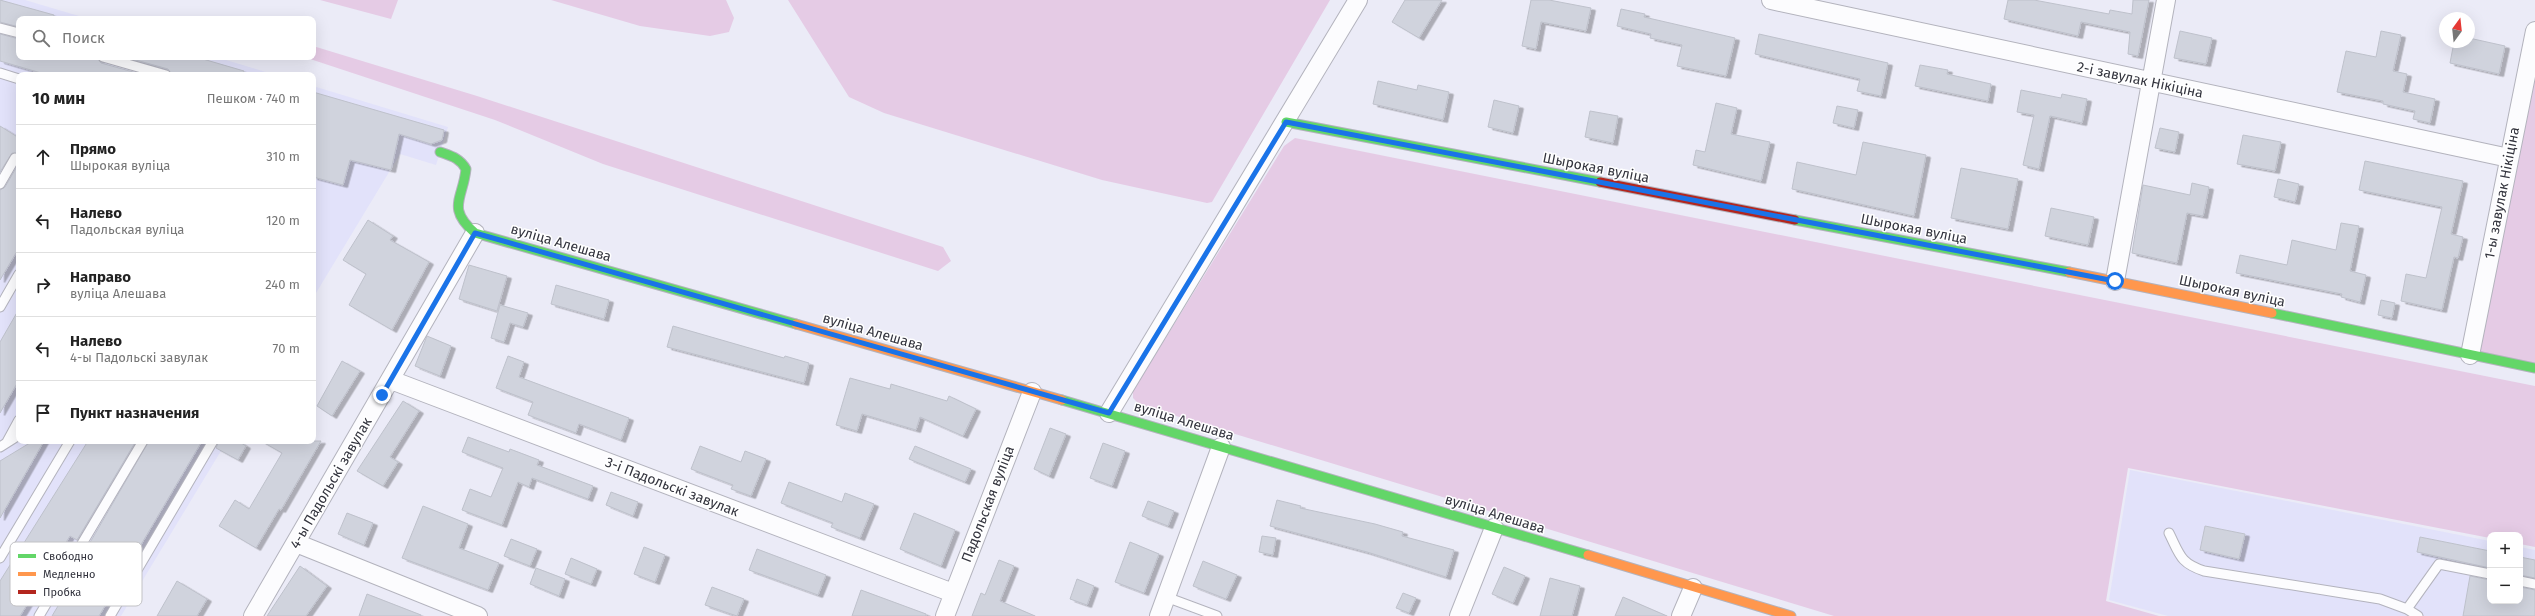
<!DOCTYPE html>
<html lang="ru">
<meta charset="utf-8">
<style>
body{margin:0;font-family:"Fira Sans",sans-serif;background:#f6f6f6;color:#222}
.controls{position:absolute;right:12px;bottom:12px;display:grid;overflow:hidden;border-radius:8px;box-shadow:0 4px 16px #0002}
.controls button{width:36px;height:36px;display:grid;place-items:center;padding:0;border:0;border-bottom:1px solid #e0e0e0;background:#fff;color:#222;font:20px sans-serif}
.compass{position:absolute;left:2439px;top:12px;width:36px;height:36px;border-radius:50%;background:#fff;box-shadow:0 4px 16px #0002;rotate:15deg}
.stop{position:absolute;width:12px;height:12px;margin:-9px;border:3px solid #1a73e8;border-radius:50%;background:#fff}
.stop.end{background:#1a73e8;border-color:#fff;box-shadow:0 1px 4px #0008}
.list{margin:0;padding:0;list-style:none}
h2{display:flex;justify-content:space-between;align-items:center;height:52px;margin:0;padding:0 16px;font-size:17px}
h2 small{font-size:13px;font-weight:400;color:#767676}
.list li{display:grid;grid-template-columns:26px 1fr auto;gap:12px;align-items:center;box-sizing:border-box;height:64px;padding:0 16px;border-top:1px solid #e0e0e0}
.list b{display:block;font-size:15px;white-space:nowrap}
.list p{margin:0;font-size:13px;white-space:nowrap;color:#767676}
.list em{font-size:13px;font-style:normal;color:#767676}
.icon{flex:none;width:22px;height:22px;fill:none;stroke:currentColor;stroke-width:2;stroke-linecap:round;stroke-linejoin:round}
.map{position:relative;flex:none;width:2535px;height:616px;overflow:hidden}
.search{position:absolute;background:#fff;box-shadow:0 4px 16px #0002;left:16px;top:16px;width:300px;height:44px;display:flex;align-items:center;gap:10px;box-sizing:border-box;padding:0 14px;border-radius:8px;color:#767676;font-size:15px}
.panel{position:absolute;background:#fff;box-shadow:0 4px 16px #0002;left:16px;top:72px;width:300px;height:372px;border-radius:8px}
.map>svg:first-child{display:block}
.built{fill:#e2e2fa}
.green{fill:#e5cbe5}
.building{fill:#d0d3dd;stroke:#bec1cb;filter:url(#shadow)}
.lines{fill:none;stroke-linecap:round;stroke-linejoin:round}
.lane-casing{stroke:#b3b3bd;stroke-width:11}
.street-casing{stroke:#b3b3bd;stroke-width:20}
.fast-casing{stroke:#b3b3bd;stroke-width:11}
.slow-casing{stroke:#b3b3bd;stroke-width:11}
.jam-casing{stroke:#b3b3bd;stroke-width:11}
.lane{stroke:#fcfcfe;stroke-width:9}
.street{stroke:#fcfcfe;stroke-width:18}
.fast{stroke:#63d668;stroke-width:9}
.slow{stroke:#ff974d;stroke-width:9}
.jam{stroke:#b3261e;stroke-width:9}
.route{stroke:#1a73e8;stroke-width:5}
.labels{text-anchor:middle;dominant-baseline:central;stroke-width:3;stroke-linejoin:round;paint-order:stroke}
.street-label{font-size:14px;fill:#33343e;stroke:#fff}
.key{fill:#fff;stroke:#c2c2c5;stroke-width:1}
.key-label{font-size:11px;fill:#33343e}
</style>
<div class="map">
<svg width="2535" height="616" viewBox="0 0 2535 616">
<defs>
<filter id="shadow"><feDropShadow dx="4.5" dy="2.5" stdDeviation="0" flood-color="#0004"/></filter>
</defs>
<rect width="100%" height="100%" fill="#ebebf7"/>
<!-- built -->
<path class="built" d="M0,0H25L89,19H19V57H216L276,75H19V441H227L121,616H0Z
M313,86L448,127L436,165L400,154L313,298Z
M2130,470L2490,541V601H2520V547L2535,550V616H2168L2109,600Z"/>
<!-- green -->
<path class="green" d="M320,0H398L391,19Z
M551,0H726L734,18L729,32L710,36L640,26Z
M788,0H1330L1212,202L1207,203L1102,180L884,113L849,97Z
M313,46L477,96L943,247L951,261L938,271L603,164L495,120L304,57H313Z
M2535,56V368L2470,355Z
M1295,138L2535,386V547L2520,544V535H2490V538L2128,468L2106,601L2159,616H1834L1140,405L1133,398V391L1284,146Z"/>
<!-- building -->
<path class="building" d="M0,0L54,15V19H19V27L0,22Z
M1405,0H1442L1419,38L1392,22Z
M1531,0H1549L1591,8L1586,31L1541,22L1536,49L1522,46Z
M2008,0H2034L2109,14L2110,10L2132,14L2133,0H2149L2138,56L2128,54L2130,32L2081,22L2078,36L2004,19Z
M1621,9L1645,14L1644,17L1735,38L1726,76L1677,66L1682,45L1650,38L1651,34L1617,26Z
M2180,31L2212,38L2206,64L2174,58Z
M2381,31L2401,35L2393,71L2407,74L2403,92L2435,99L2430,123L2413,119L2415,111L2383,104V101L2337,92L2346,51L2376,57Z
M0,34L19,39V57H97L101,63L144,75H48L0,61Z
M1759,34L1888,63L1881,96L1857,91L1860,79L1755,54Z
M2469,38L2505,46L2499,74L2450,63L2454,42H2469Z
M125,57H196L244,71L243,75H172L168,69Z
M1920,65L1948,70L1947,74L1991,84L1988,101L1915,86Z
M1378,81L1417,90L1418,85L1449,92L1443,120L1373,104Z
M2021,90L2061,98L2062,94L2087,99L2082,123L2050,116L2039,169L2023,165L2034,115L2017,112Z
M313,92L444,130L442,140L431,144L399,134L391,170L350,160L343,185L313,177Z
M1494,100L1519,106L1513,133L1488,127Z
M1716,103L1737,108L1731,134L1770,142L1761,181L1693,165L1696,150L1705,152Z
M1837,106L1858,110L1854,128L1833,123Z
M1590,111L1618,116L1613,143L1585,137Z
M0,126L19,138V154L12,153L0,172Z
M2160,128L2179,132L2175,152L2155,148Z
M2243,135L2281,142L2275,171L2237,164Z
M1863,142L1926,155L1914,216L1792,189L1797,162L1856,175Z
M2365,161L2463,181L2451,234L2463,237L2458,258L2454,257L2442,310L2401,301L2406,274L2426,278L2442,207L2359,190Z
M19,163V248L0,280V190L5,187Z
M1961,168L2018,179L2008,229L1951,218Z
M2278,179L2299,184L2295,202L2274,197Z
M2192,183L2209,187L2203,216L2187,213L2177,263L2132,253L2143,185L2190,195Z
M2051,208L2094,217L2088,245L2045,236Z
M368,220L393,236L390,240L429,262L392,330L349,305L366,274L343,260Z
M2341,223L2359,226L2350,271L2366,275L2360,302L2341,297L2342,294L2236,273L2240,255L2287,265L2292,240L2336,250Z
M469,265L507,276L497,311L459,299Z
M556,285L609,300L604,319L551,304Z
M2381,300L2395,303L2392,318L2378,315Z
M500,305L528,313L523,327L510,323L504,342L491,338Z
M19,309V380L0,413V342Z
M673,326L784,358L785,356L809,363L804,383L667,347Z
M427,336L451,346L440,376L415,366Z
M508,356L524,362L519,377L629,418L621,440L579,424L576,433L528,415L533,402L496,388Z
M342,361L360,371L332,416L317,406Z
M850,378L890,389L891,384L947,401L949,396L976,409L963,436L920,417L916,430L862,414L857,431L836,425Z
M403,401L419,411L390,457L398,462L383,486L357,471Z
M1050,428L1066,434L1049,476L1034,469Z
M468,437L509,452L510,449L539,460L537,465L593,486L588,499L532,478L529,487L518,482L502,525L462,510L470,489L491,497L503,468L462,452Z
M33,441H44L0,518V461Z
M88,441H136L77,540L70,536L20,616H0V581Z
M149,441H202L99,616H52L92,549L88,546Z
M219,441H238L246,446L238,460L216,448Z
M261,441H321L281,510L279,509L256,548L219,526L235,500L249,509L282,453Z
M1103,443L1125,451L1112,486L1090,478Z
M700,446L741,462L745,451L766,459L751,496L731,489L733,485L691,469Z
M915,446L971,469L965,482L909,459Z
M789,482L842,502L845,493L874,504L860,538L831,527L833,523L781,503Z
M611,492L638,502L633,516L606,505Z
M1277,500L1301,506L1300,508L1375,524L1403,532L1402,536L1454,550L1446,577L1367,552L1270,526Z
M1148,501L1174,511L1168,526L1142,516Z
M423,506L468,524L459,548L499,563L488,590L402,558Z
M347,513L373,523L364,545L338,534Z
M914,513L955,530L941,566L900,549Z
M2205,526L2245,534L2239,559L2200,550Z
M1262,536L1276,538L1273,555L1259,552Z
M2420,537L2490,551V568L2417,552Z
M511,539L537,549L530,566L504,556Z
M1130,542L1159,554L1144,593L1115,582Z
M644,547L665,555L655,582L634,574Z
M757,549L826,575L818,595L749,570Z
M2520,557L2535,560V578L2520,575Z
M571,558L597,569L591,584L565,574Z
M999,560L1014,566L1000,601L1035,616H972L981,593L985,595Z
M1203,561L1237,575L1226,599L1193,586Z
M300,566L327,586L306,616H267Z
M1504,567L1525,576L1513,603L1492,594Z
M536,568L565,579L559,596L530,584Z
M2470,576L2490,580V601H2520V587L2535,590V616H2463Z
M1550,578L1580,586L1572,616H1540Z
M1077,579L1094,586L1087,605L1070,599Z
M177,581L207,599L197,616H157Z
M712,587L744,599L737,616L705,605Z
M861,590L926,614V616H852Z
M1403,593L1416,598L1409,613L1396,608Z
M367,594L421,615V616H359Z
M1623,597L1667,616H1615Z"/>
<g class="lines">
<!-- lane casing -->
<g class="lane-casing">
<path id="lane" d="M0,28L19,33
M103,57L166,75
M0,73L19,79
M0,184L15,158
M0,307L19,274
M7,442L19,420
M0,447L19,435
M2169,533C2180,555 2180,563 2204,571L2380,599L2407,609L2418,616
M0,558L70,441
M2520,581L2535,584
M1166,597L1217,616
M2407,609L2439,564L2490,574
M39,616L143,441
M110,616L213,441"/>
</g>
<!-- street casing -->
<g class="street-casing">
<path id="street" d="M1771,0L2509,158
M2115,281L2166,0
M2470,355L2535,31
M391,380L953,593
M1109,413L1358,0
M296,543L478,616
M253,616L475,233
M945,616L1032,392
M1159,616L1221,447
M1459,616L1494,528
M1681,616L1693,588"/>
</g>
<!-- fast casing -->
<g class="fast-casing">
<path id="fast" d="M1286,122L1600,182
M440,152C451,156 460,158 466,169C463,199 446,208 475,233L796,324
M1795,220L2069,272
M2272,313L2535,368
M1062,400L1588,555"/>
</g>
<!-- slow casing -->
<g class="slow-casing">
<path id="slow" d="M2069,272L2272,313
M796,324L1062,400
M1588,555L1791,616"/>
</g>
<!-- jam casing -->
<g class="jam-casing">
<path id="jam" d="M1600,182L1795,220"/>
</g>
<!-- lane -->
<use href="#lane" class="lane"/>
<!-- street -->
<use href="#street" class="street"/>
<!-- fast -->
<use href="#fast" class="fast"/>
<!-- slow -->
<use href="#slow" class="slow"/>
<!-- jam -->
<use href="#jam" class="jam"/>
</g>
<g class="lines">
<!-- route -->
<path class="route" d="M382,395L475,233L1109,413L1286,122L2115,281"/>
</g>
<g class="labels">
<!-- street labels -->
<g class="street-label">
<text transform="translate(2140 80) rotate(12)">2-і завулак Нікіціна</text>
<text transform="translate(1596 168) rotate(11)">Шырокая вуліца</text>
<text transform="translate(2502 193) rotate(-79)">1-ы завулак Нікіціна</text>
<text transform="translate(1914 229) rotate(11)">Шырокая вуліца</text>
<text transform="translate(561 243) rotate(16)">вуліца Алешава</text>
<text transform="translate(2232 291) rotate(12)">Шырокая вуліца</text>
<text transform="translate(873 332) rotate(16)">вуліца Алешава</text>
<text transform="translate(1184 421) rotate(17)">вуліца Алешава</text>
<text transform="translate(331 483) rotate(-60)">4-ы Падольскі завулак</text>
<text transform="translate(672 487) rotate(21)">3-і Падольскі завулак</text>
<text transform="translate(988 504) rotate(-69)">Падольская вуліца</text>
<text transform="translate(1495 514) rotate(17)">вуліца Алешава</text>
</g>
</g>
<!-- legend -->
<rect x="10" y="542" width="132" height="64" rx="6" class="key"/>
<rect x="18" y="554" width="18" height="4" fill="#63d668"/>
<rect x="18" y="572" width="18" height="4" fill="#ff974d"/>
<rect x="18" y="590" width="18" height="4" fill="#b3261e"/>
<g class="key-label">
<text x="43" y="560">Свободно</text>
<text x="43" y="578">Медленно</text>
<text x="43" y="596">Пробка</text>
</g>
</svg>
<div class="controls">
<button>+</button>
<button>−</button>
</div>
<svg class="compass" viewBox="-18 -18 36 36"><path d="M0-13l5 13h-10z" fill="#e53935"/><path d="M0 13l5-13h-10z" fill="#767676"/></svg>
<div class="stop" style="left:2115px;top:281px"></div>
<div class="stop end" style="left:382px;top:395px"></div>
<div class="search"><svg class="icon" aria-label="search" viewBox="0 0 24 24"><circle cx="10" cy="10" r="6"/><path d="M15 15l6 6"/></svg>Поиск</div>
<section class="panel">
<h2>10 мин<small>Пешком · 740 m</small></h2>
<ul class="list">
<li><svg class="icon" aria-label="ahead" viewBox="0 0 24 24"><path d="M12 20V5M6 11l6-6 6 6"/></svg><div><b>Прямо</b><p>Шырокая вуліца</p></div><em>310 m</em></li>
<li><svg class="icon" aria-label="left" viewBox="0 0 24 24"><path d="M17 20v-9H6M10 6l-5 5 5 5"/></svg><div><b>Налево</b><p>Падольская вуліца</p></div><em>120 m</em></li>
<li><svg class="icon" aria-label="right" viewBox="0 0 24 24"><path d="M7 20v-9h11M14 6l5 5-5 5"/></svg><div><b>Направо</b><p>вуліца Алешава</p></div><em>240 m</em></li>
<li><svg class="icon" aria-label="left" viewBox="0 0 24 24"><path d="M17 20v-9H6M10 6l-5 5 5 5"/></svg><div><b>Налево</b><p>4-ы Падольскі завулак</p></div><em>70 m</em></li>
<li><svg class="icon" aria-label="arrive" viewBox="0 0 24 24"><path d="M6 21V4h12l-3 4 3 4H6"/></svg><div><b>Пункт назначения</b></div></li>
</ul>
</section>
</div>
